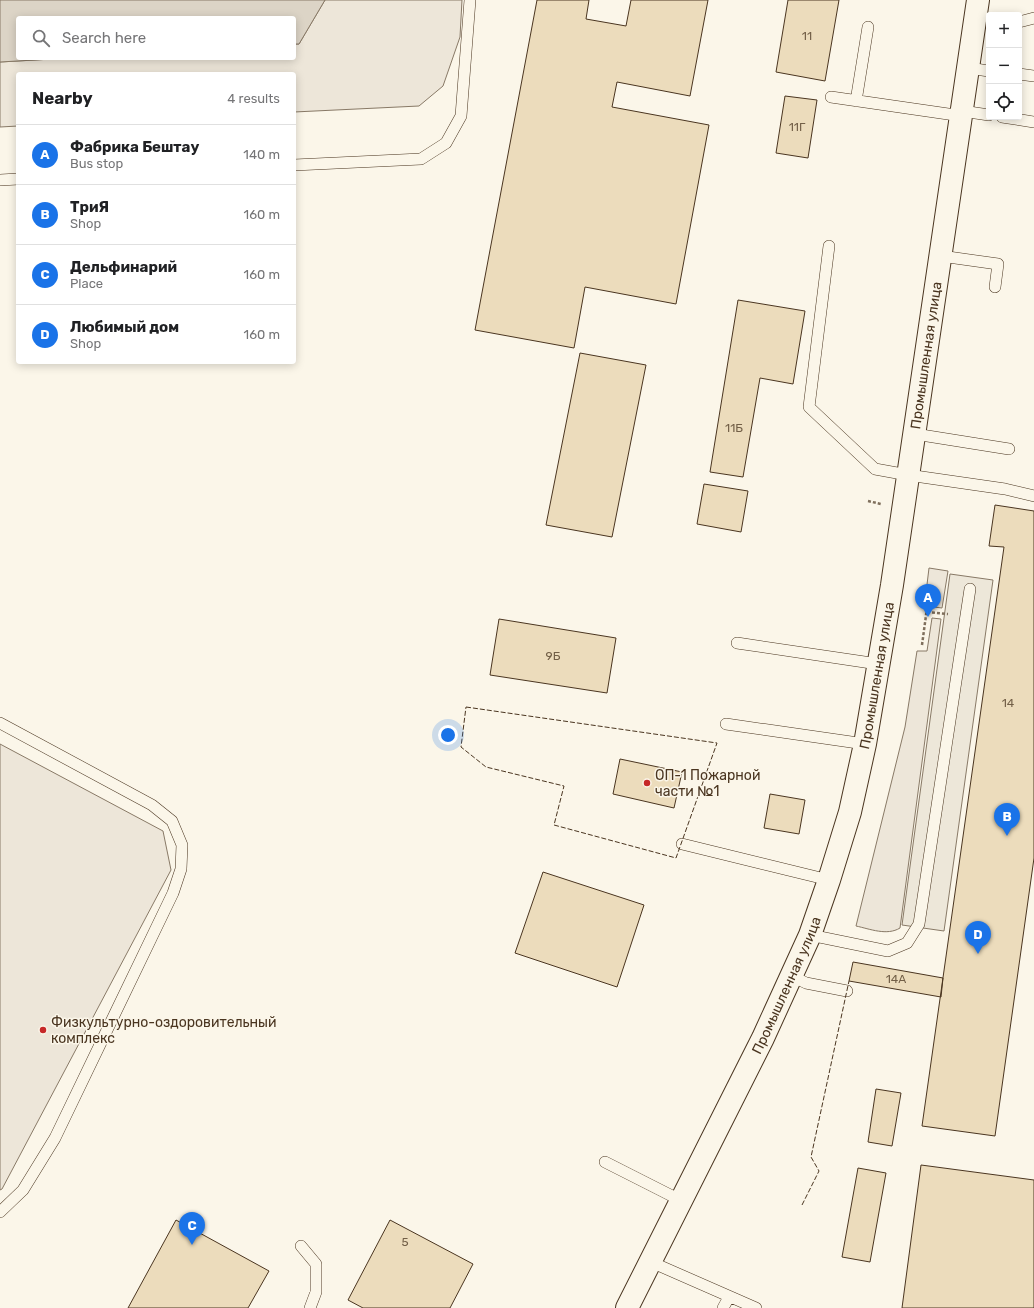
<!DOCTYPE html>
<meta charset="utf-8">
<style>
body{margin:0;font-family:Rubik,sans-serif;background:#f2f2f2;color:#202124}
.controls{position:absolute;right:12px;top:12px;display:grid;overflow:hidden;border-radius:4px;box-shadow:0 2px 10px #0003}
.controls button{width:36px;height:36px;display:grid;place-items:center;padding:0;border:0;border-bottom:1px solid #e0e0e0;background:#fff;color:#202124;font:20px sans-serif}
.you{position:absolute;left:448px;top:735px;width:14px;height:14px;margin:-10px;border:3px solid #fff;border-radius:50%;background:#1a73e8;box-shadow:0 0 0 6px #1a73e833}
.badge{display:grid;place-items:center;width:26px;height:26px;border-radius:50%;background:#1a73e8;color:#fff;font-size:13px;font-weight:700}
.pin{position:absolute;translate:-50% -33px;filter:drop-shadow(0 1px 2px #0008)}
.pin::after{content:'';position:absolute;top:21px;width:14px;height:12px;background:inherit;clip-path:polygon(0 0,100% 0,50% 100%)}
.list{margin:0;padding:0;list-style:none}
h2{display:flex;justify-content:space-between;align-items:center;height:52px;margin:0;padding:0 16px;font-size:17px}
h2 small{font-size:13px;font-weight:400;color:#757577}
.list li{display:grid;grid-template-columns:26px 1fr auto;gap:12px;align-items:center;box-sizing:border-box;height:60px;padding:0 16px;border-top:1px solid #e0e0e0}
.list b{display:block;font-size:15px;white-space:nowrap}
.list p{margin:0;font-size:13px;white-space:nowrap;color:#757577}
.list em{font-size:13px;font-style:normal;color:#757577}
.icon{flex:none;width:22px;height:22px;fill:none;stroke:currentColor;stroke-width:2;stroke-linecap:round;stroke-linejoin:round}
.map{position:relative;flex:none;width:1034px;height:1308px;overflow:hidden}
.search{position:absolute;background:#fff;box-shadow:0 2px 10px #0003;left:16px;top:16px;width:280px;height:44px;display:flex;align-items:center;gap:10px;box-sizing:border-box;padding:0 14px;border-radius:4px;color:#757577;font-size:15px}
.panel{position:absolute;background:#fff;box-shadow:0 2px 10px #0003;left:16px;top:72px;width:280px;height:292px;border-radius:4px}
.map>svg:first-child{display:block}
.green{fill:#ede6d9;stroke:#887966}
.parking{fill:#ede7d9;stroke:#887966}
.water{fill:#dcd4c6;stroke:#887966}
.building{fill:#ecdcbc;stroke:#4a3520}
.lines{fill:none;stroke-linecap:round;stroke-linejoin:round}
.service-casing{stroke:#4a3520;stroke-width:12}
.primary-casing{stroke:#4a3520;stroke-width:24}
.path{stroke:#7f6f5c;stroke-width:2.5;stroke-dasharray:3 2;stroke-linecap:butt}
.service{stroke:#fbf6e9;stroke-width:11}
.primary{stroke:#fbf6e9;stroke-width:22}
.fence{stroke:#4a3520;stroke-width:1;stroke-dasharray:5 2;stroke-linecap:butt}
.poi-dot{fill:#c62828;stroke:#fbf6e9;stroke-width:1.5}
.labels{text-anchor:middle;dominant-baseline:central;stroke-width:3;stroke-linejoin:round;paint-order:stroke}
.number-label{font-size:12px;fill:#725f47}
.street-label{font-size:14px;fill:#4a3520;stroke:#fbf6e9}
.poi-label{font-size:14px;fill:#4a3520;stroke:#fbf6e9;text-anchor:start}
</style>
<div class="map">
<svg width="1034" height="1308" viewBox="0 0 1034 1308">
<rect width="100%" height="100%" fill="#fbf6e9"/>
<!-- green -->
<path class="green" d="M325,0H462L460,37L443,86L419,106L294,112V74H18V126L0,127V62L69,58H294V44H299Z
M929,568L948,571L942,608L934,607V603L925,601Z
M932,618L941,619L900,928C887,936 870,929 856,926L905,727L917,651H927Z
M0,744L163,831L171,870L2,1189L0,1190Z"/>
<!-- parking -->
<path class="parking" d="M950,574L993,580L944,931L902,925Z"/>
<!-- water -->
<path class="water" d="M0,0H325L299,44H294V18H18V58H69L0,62Z"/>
<!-- building -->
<path class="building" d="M537,0H589L586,19L626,26L631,0H708L690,96L617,82L612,107L709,125L676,304L585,287L574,348L475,330Z
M788,0H839L825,81L776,72Z
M785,96L817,100L808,158L776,153Z
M738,300L805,311L793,384L760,378L743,477L710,472Z
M580,353L646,365L612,537L546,525Z
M704,484L748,491L741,532L697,524Z
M995,505L1034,511V858L995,1136L922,1126L1004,547L989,546Z
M499,619L616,638L607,693L490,675Z
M620,759L682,772L674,808L613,794Z
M770,794L805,800L799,834L764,828Z
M543,872L644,905L617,987L515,953Z
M853,962L943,978L941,997L849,981Z
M876,1089L901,1093L892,1146L868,1142Z
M921,1165L1034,1180V1308H902Z
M858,1168L886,1173L870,1262L842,1257Z
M176,1220L269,1271L248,1308H128Z
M390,1220L473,1264L450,1308H363L348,1300Z"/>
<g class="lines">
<!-- service casing -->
<g class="service-casing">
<path id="service" d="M1019,22L1034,18
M968,68L989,71
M1019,74L1034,76
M831,97L962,116
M856,101L868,27
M962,111L989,115
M1002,117L1034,122
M294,165L421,159L446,143L461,116L470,0
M0,180L18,179
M829,246L809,407L875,469L908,475L1005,489L1034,496
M941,256L998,264L995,287
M915,434L1009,449
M737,643L878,664
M0,723L152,805L172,821L182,845L181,869L173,893L55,1138L23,1190L0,1212
M726,724L865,744
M682,844L829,880
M810,935L888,951L907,943L919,924L970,589
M792,976L806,983L847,991
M605,1162L682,1201
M301,1246L316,1264V1292L310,1308
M651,1262L756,1308
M723,1308L729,1297"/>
</g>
<!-- primary casing -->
<g class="primary-casing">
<g id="primary">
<path id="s1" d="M627,1308L763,1038L810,935L829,880L850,812L865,744L892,585L978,0"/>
</g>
</g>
<!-- path -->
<path class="path" d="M868,501L881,504
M927,612L948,614
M922,645L927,608"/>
<!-- service -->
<use href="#service" class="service"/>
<!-- primary -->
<use href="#primary" class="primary"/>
<!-- fence -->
<path class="fence" d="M466,707L717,743L676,858L554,825L564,786L486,767L461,747Z
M802,1205L819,1171L811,1157L849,981"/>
</g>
<!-- markers -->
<g class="poi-dot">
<circle cx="647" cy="783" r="4"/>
<circle cx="43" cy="1030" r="4"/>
</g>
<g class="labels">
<!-- number labels -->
<g class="number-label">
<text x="807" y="36">11</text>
<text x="797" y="127">11Г</text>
<text x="734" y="428">11Б</text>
<text x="553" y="656">9Б</text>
<text x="1008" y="703">14</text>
<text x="896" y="979">14А</text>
<text x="405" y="1242">5</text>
</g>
<!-- street labels -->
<g class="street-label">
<text stroke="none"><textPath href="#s1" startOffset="1008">Промышленная улица</textPath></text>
<text stroke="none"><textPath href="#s1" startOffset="684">Промышленная улица</textPath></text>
<text stroke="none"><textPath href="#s1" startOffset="360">Промышленная улица</textPath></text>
</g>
<!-- poi labels -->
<g class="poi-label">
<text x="655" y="775">ОП-1 Пожарной<tspan x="655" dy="16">части №1</tspan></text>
<text x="51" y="1022">Физкультурно-оздоровительный<tspan x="51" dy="16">комплекс</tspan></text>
</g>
</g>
</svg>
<div class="controls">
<button>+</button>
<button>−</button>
<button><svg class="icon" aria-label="locate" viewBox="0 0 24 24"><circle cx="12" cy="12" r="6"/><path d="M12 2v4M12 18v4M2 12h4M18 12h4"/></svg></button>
</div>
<div class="you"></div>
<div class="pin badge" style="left:928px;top:617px">A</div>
<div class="pin badge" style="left:1007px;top:836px">B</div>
<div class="pin badge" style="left:192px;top:1245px">C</div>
<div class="pin badge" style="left:978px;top:954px">D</div>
<div class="search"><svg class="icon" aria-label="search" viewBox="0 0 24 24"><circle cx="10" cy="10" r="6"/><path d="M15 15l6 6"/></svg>Search here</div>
<section class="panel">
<h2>Nearby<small>4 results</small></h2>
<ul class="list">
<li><span class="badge">A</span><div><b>Фабрика Бештау</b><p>Bus stop</p></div><em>140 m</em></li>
<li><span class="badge">B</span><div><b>ТриЯ</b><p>Shop</p></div><em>160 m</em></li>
<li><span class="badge">C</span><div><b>Дельфинарий</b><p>Place</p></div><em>160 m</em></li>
<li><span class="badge">D</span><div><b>Любимый дом</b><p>Shop</p></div><em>160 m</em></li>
</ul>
</section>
</div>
